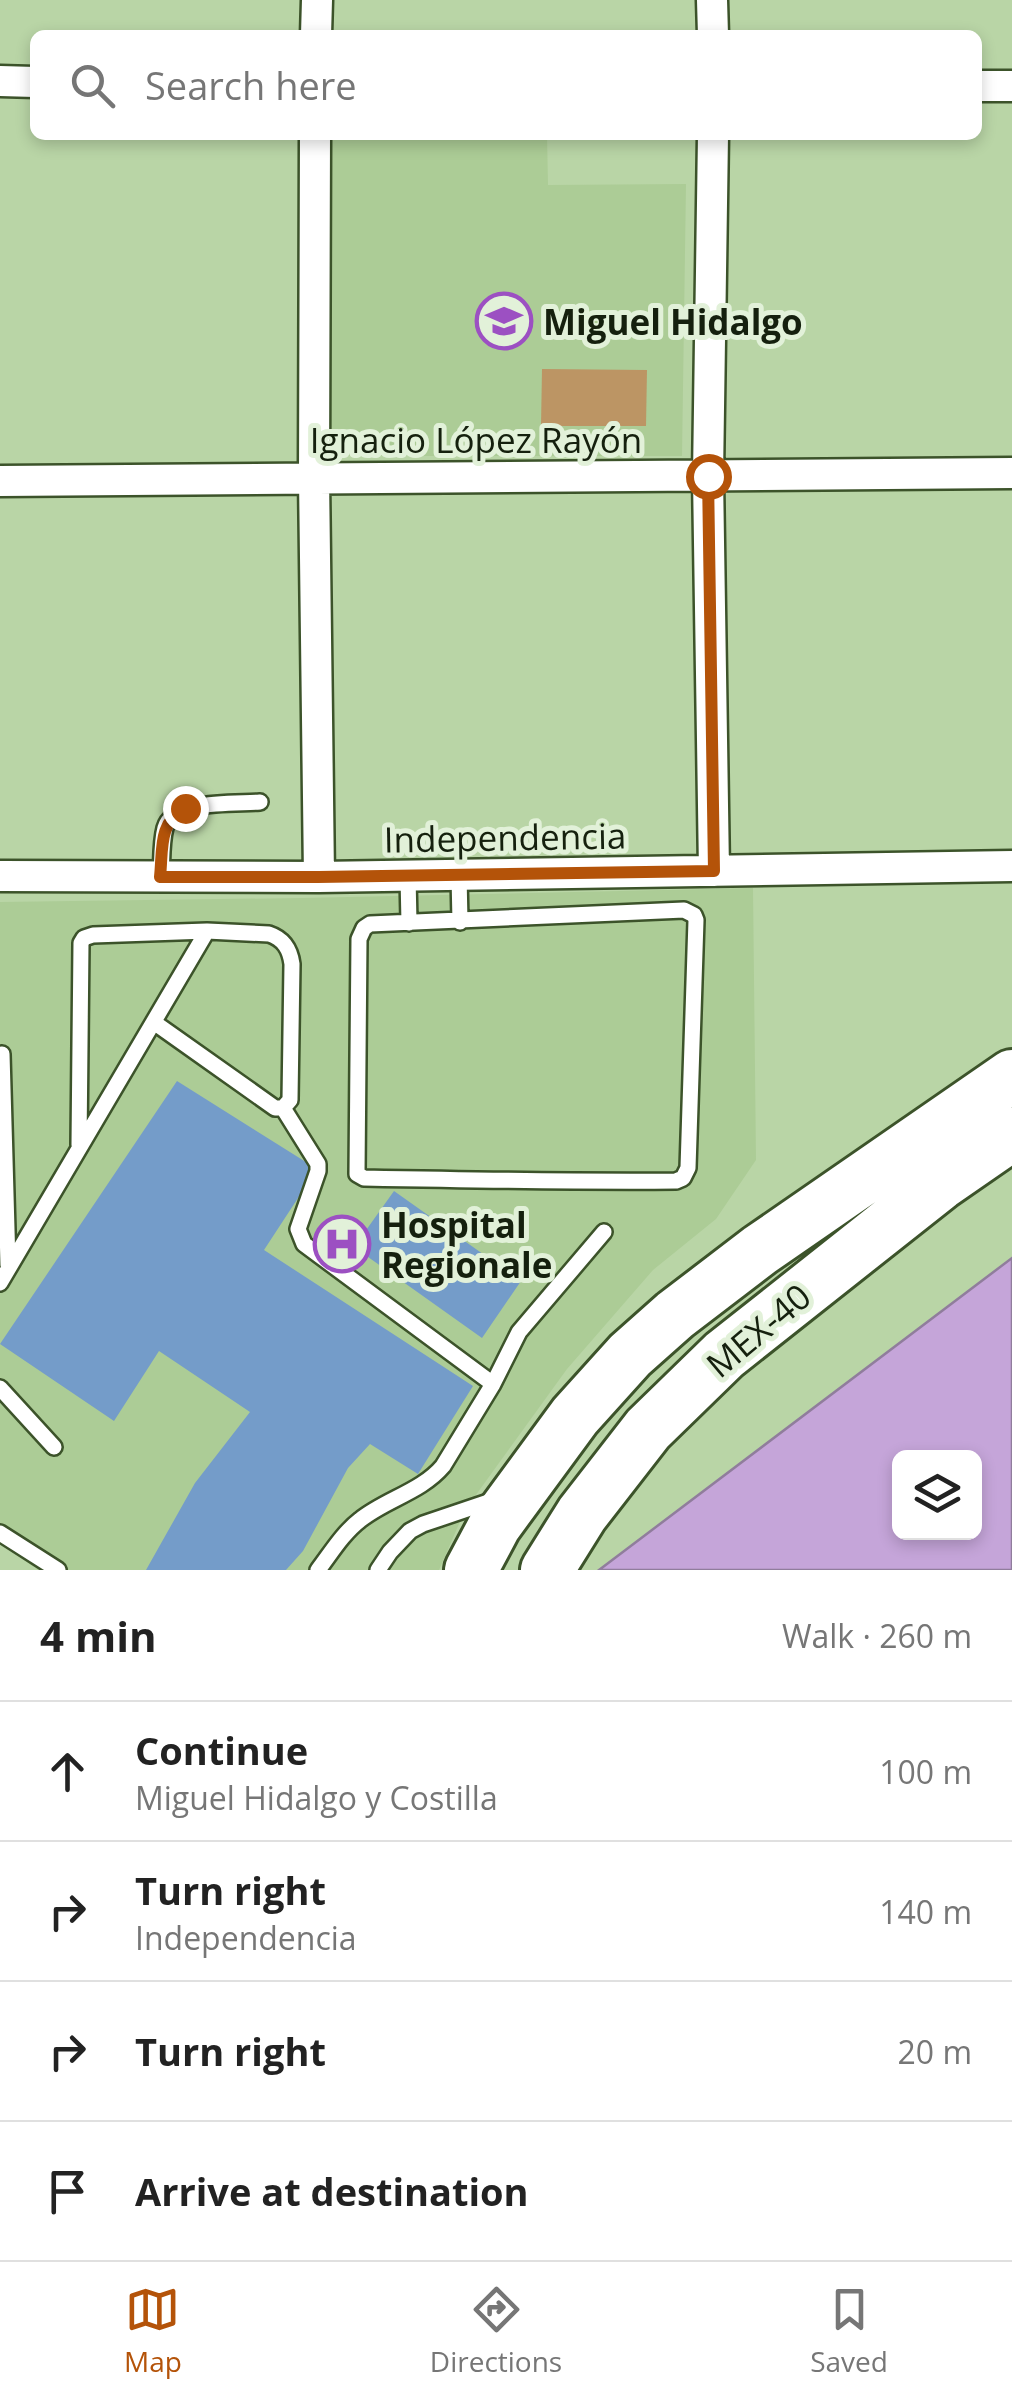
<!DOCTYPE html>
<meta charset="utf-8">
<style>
body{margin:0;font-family:"Open Sans",sans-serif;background:#f2f2f2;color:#222}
.controls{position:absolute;right:30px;bottom:30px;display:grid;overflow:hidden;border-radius:15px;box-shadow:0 5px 15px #0003}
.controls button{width:90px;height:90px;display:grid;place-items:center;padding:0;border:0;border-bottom:2px solid #e0e0e0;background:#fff;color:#222;font:50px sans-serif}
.stop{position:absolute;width:30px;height:30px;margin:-22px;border:8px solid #b45309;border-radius:50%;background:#fff}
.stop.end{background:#b45309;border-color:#fff;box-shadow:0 2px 10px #0008}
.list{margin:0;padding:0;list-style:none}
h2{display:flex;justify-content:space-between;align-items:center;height:130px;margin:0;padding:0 40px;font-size:42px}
h2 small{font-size:32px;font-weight:400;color:#767676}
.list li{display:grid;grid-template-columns:65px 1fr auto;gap:30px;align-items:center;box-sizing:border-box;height:140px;padding:0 40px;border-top:2px solid #e0e0e0}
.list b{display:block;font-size:38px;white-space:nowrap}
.list p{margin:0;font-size:32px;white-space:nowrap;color:#767676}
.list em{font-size:32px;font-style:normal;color:#767676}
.icon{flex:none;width:55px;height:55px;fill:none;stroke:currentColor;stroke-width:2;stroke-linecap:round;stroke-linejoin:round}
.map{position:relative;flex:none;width:1012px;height:1570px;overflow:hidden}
.search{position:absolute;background:#fff;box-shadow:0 5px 15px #0003;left:30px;right:30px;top:30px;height:110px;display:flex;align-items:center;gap:25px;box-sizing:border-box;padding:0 35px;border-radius:15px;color:#767676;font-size:38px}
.sheet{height:690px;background:#fff}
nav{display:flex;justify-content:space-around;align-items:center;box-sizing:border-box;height:140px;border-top:2px solid #e0e0e0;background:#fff;font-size:28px;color:#767676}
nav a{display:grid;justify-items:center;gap:5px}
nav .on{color:#b45309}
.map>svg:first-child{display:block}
.built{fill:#accc96}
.green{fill:#bc9564}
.water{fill:#c5a5d9;stroke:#907d9c;stroke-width:2.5;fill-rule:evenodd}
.building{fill:#749cc9}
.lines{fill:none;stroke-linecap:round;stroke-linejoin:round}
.service-casing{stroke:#3c532a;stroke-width:20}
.minor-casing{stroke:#3c532a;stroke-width:35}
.trunk-casing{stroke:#3c532a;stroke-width:58}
.service{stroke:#fff;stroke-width:15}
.minor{stroke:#fff;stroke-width:30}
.trunk{stroke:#fff;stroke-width:52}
.route{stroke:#b45309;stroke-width:12}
.labels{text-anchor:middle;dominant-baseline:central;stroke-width:10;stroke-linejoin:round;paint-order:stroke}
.poi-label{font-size:35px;font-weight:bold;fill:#15200e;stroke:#e2f1d9;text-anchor:start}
.street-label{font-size:35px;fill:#15200e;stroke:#e2f1d9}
</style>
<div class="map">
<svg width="1012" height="1570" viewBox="0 0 1012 1570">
<rect width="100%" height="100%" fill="#b9d5a6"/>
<!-- built -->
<path class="built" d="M383,135H547L548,185L686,184L682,456H322L327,138Z
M753,888L756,1160L716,1219L653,1270L567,1369L465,1510L439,1570H38L0,1543V902L302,898Z"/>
<!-- green -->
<path class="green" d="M542,369L647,370L646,426H541Z"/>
<!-- water -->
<path class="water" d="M1012,1258V1570H599ZM900,1458H974V1532H900Z"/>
<!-- building -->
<path class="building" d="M177,1081L317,1169L264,1250L473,1386L418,1474L370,1444L348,1468L303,1551L286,1570H146L195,1483L250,1412L159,1351L114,1421L0,1344Z
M394,1191L521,1281L482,1338L354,1247Z"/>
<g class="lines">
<!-- service casing -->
<g class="service-casing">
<path id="service" d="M459,875L460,922
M408,876L409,923
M161,877C162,862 161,843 165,828C173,799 235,804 260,802
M684,910L694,915L696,920L688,1168L683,1178L676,1181C572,1182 468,1180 364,1178L357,1174L359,939L364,928L370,924Z
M155,1023L275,1108H283L318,1164V1171L298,1229L304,1244L493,1384
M2,1054L8,1265
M79,1145L81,943L84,938L93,935L207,931
M0,1283L207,931L269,934C284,939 290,949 292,964L290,1100L283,1108
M0,1388L54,1447
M0,1533L58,1570
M318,1570C331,1553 343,1533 360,1520C386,1499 421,1492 443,1466L493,1384L519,1332L604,1232
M378,1570L390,1552L410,1531L423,1524L494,1500"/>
</g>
<!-- minor casing -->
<g class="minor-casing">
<path id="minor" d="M712,0L713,35
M316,35L317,0
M0,81L35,82
M977,86H1012
M315,135L314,477L319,877
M713,135L708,476L714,871
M0,481L1012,473
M0,876L319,877L1012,866"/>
</g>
<!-- trunk casing -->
<g class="trunk-casing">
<path id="trunk" d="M471,1570L495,1525L575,1416L630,1355L675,1315L760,1250L1012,1076
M547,1570L582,1514L648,1429L724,1355L940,1184L1012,1134"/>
</g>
<!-- service -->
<use href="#service" class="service"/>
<!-- minor -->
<use href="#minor" class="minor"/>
<!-- trunk -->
<use href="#trunk" class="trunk"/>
</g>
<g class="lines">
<!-- route -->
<path class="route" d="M185,808C158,823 163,849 160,877H318L714,871L708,476"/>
</g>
<!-- icons -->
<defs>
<g id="school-ring" transform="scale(2.875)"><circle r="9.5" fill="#e2f1d9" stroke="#9c50c2" stroke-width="1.5"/><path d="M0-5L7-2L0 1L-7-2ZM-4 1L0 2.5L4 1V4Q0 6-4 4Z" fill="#9c50c2"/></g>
<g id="hospital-ring" transform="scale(2.875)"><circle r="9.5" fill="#e2f1d9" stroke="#9c50c2" stroke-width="1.5"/><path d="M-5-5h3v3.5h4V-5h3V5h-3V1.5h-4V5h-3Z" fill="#9c50c2"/></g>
</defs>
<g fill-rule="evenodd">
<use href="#school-ring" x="504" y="321"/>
<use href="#hospital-ring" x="342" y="1244"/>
</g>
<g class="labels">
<!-- poi labels -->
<g class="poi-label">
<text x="543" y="321">Miguel Hidalgo</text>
<text x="381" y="1224">Hospital<tspan x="381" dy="40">Regionale</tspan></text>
</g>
<!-- street labels -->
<g class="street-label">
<text x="476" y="439">Ignacio López Rayón</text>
<text transform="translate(505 837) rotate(-1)">Independencia</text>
<text transform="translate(758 1330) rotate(-40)">MEX-40</text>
</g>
</g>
</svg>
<div class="controls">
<button><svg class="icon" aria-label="layers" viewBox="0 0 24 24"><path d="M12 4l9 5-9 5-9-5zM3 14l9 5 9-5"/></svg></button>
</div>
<div class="stop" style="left:708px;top:476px"></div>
<div class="stop end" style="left:185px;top:808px"></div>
<div class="search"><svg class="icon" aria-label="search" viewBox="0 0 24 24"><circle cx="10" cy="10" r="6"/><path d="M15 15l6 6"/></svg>Search here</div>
</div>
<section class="sheet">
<h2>4 min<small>Walk · 260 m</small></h2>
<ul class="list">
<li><svg class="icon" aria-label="ahead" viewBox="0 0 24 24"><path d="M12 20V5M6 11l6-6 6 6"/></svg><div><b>Continue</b><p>Miguel Hidalgo y Costilla</p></div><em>100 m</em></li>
<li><svg class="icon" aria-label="right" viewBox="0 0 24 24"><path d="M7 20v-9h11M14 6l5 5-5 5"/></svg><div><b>Turn right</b><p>Independencia</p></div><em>140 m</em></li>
<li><svg class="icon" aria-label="right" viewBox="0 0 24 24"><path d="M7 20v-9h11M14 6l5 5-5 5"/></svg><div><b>Turn right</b></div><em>20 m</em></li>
<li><svg class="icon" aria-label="arrive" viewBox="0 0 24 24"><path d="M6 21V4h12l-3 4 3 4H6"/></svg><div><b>Arrive at destination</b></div></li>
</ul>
</section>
<nav>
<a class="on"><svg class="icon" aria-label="map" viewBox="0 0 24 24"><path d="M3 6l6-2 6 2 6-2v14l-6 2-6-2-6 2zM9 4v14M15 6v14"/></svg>Map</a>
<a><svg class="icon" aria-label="directions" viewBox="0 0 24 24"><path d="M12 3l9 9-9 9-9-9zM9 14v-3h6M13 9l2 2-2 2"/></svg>Directions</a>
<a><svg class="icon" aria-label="saved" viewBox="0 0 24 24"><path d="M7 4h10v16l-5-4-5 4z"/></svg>Saved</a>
</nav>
